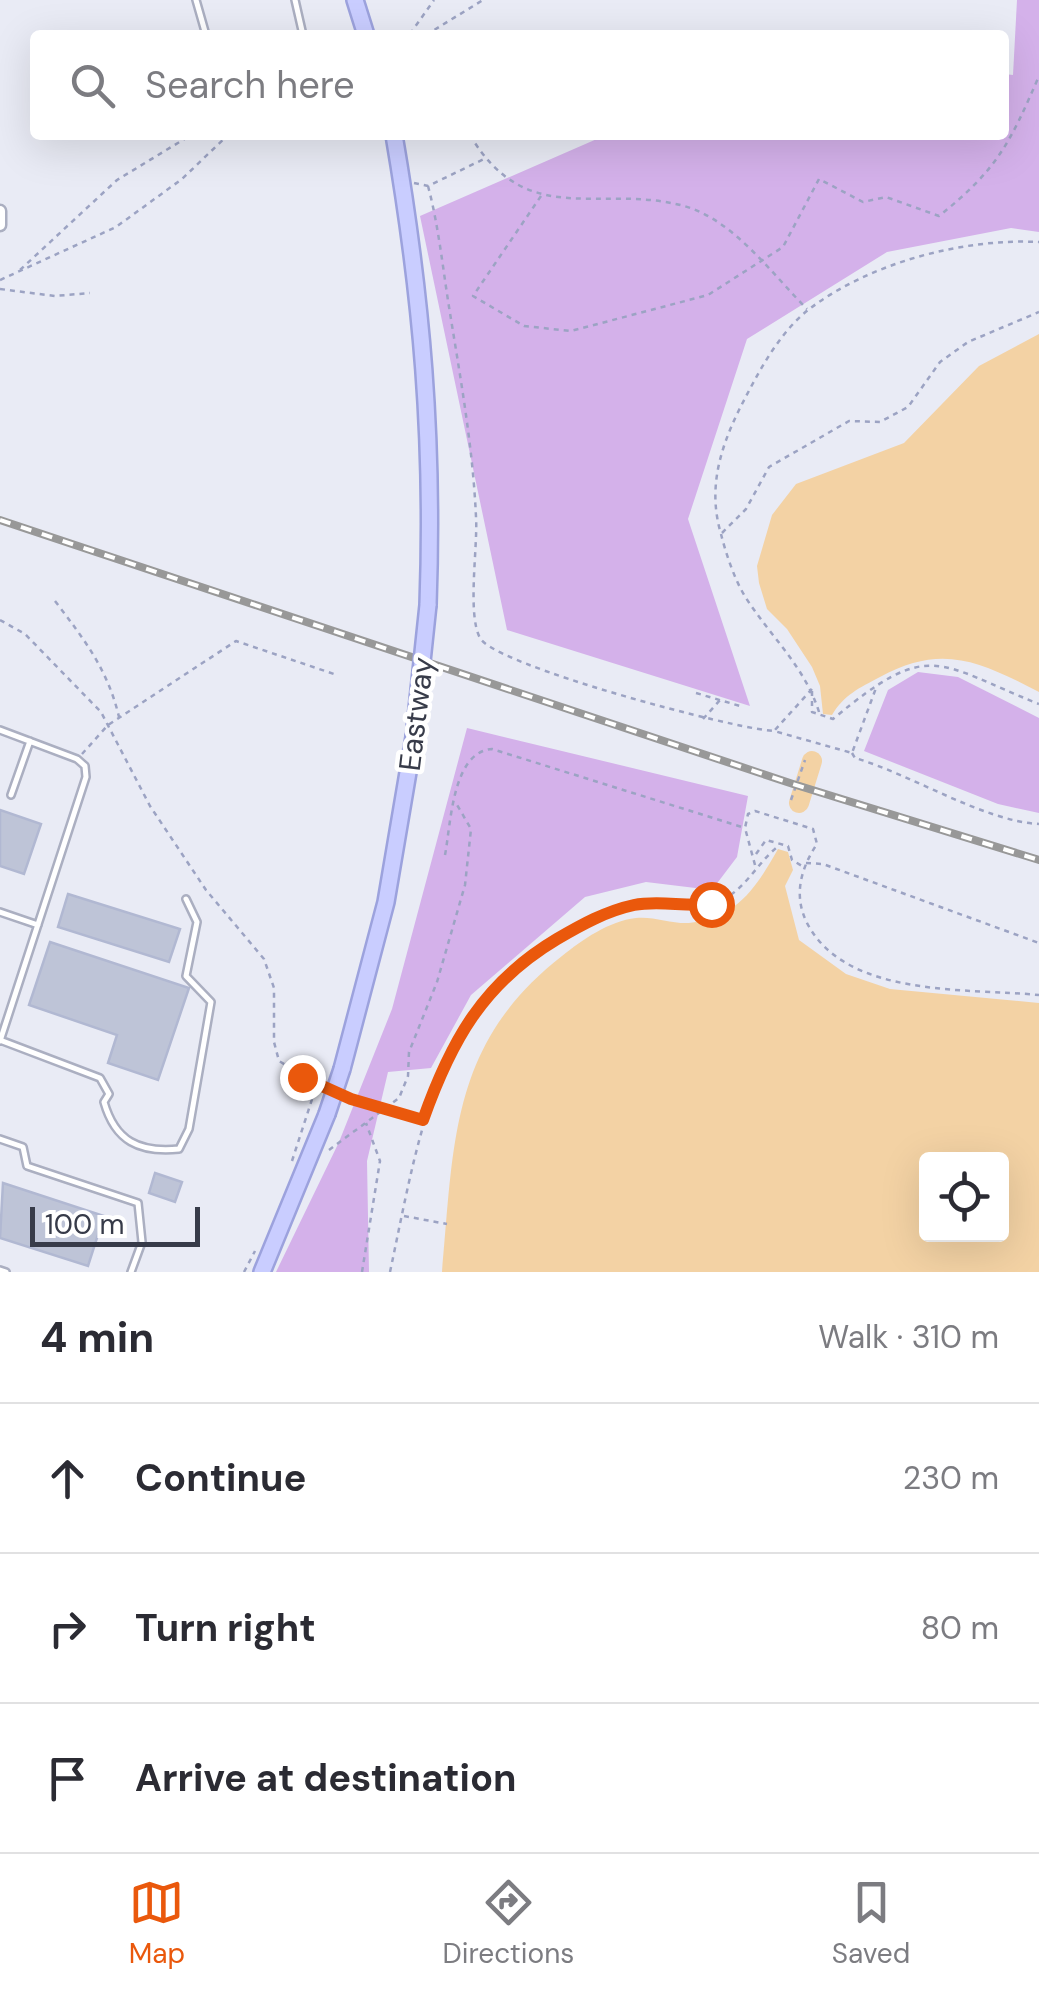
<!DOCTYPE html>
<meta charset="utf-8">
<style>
body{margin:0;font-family:"DM Sans",sans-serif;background:#f7f7f7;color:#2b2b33}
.controls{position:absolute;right:30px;bottom:30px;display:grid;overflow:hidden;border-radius:10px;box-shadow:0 10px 40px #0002}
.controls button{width:90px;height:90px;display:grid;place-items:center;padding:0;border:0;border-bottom:2px solid #e1e1e2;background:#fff;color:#2b2b33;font:50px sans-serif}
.scale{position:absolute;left:30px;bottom:25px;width:170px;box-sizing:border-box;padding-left:10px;border:5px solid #373b49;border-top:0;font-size:28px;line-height:35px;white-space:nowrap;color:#373b49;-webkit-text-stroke:8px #fff;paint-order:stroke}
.stop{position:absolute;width:30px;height:30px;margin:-22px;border:8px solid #ea580c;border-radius:50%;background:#fff}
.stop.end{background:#ea580c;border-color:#fff;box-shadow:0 2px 10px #0008}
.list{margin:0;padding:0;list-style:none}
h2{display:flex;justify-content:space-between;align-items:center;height:130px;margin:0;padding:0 40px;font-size:42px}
h2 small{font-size:32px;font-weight:400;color:#7c7c81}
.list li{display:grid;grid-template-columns:65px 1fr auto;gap:30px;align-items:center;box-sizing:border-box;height:150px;padding:0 40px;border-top:2px solid #e1e1e2}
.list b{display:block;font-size:38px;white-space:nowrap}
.list em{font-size:32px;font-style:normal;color:#7c7c81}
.icon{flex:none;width:55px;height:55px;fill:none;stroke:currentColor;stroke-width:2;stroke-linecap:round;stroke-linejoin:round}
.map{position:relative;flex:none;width:1039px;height:1272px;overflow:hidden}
.search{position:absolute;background:#fff;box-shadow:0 10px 40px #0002;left:30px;right:30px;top:30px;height:110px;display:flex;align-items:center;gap:25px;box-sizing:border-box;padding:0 35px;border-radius:10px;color:#7c7c81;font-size:38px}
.sheet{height:580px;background:#fff}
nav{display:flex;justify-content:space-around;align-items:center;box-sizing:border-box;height:140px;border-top:2px solid #e1e1e2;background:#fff;font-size:28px;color:#7c7c81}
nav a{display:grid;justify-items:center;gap:5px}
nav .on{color:#ea580c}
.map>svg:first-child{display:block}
.green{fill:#d4b1ea}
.water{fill:#f3d2a4;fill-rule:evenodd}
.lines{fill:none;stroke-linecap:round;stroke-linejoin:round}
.river{stroke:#f3d2a4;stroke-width:20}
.building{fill:#bec4d7;stroke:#b1b8d2;stroke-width:2.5}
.lane-casing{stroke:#abafc1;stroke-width:10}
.street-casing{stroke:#abafc1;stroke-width:15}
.secondary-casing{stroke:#9ca2dd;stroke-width:20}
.path{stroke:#9ca3c3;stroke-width:2.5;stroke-dasharray:5 5;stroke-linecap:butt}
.lane{stroke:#fff;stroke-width:5}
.street{stroke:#fff;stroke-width:10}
.secondary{stroke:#c9cdff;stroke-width:15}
.rail-casing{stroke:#989898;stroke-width:8}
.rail{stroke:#fff;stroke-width:4;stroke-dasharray:11;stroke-linecap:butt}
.secondary-bridge-casing{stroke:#9ca2dd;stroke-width:20;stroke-linecap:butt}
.secondary-bridge{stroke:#c9cdff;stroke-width:15}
.route{stroke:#ea580c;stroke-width:12}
.labels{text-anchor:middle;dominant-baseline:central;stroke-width:9;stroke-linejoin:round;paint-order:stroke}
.street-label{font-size:30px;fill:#373b49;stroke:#fff}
</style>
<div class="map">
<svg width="1039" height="1272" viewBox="0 0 1039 1272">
<rect width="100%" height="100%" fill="#e9ebf5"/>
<!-- green -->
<path class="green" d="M1017,0H1039V232L1011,228L887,252L747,339L688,519L750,706L507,630L420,216L606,135H1004V74L1013,75Z
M918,672L958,677L1039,718V813L998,804L864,751L888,690Z
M467,728L748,796L737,857L712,890L646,882L585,897L471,995L431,1068L388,1072L367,1161L369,1272H276L339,1142L392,1009Z"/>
<!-- water -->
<path class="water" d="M1039,334V692C979,661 942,643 880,677C859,688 844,695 832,715L823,714L820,686L812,667L787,629L767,609L759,583L757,566L772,515L796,484L904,443L979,366Z
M778,849L788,852L793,870L785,886L799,940L846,974L890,989L1039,1003V1272H442C454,1143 450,1043 562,956C582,940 609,921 636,918C653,916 672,924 689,923C737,918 756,888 778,849ZM926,1160H1002V1234H926Z"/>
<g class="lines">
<!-- river -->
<path class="river" d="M799,803L812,761"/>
</g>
<!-- building -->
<path class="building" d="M0,810L41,824L24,874L0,866Z
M68,894L180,929L169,962L58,927Z
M50,942L189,988L158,1080L108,1063L117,1035L29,1005Z
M155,1173L182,1182L175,1202L149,1193Z
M3,1183L104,1216L88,1266L0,1238Z"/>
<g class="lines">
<!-- lane casing -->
<g class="lane-casing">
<path id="lane" d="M196,0L206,35
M295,0L303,35
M0,730L77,759L85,766L86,777L0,1041
M11,795L30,741
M0,912L38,925
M0,1040L100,1078L109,1094L104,1102C115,1141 139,1153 179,1149L189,1129L211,1002L186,976L197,922L186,899
M0,1139L23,1147L27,1166L138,1203L142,1242L131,1272
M0,1270L6,1272"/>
</g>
<!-- street casing -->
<g class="street-casing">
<path id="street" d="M0,211V225"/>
</g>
<!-- secondary casing -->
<g class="secondary-casing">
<path id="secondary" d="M355,0L366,35
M394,135C422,299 434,438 428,605
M342,1069L386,902L414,737
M262,1272L327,1114"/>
</g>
<!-- path -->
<path class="path" d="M410,34L434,0
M408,35H420
M426,35L483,0
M470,135C527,231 600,183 684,206C734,220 772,274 807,309
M414,183L428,186L484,159
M428,186C439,227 443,271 450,313C461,381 473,449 476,517C478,546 467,614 480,638C496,666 734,729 774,731
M541,196L473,296L524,326L571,331L708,295L783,247L819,179L863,202L886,197L939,216C997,170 1010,143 1039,76
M20,270L117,180L191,135
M0,280L116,227L182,179L228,135
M0,289L55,296L90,293
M722,533L746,509L769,467L849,421L880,422L908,407L940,362L968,342L1039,312
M55,601C84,639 108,670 119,717
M0,620L25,634L101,712L150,806L206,890L264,959L274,988V1042L279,1061L321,1086
M812,689L774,731L852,753L876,688
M812,691V712L833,719C930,638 936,663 1039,704
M696,693L740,706
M819,712C805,667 771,637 746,598C735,581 726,554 721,534C708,490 719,451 739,410C757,375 777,335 808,310C869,263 963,238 1039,242
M703,719L720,700
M852,753L855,758C913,775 983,821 1039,824
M82,754L108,725L236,641L337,675
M791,800L805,760
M756,854L766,840L788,846L792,860L802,866
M445,855C451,824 452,752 492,749L742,827
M806,863L823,864L1039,943
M755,865L745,828L748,814L755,811L813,829L817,844C801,868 793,895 807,923C846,998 966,988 1039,995
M347,1098L423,1119
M329,1150L399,1098L408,1076L409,1052L437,982L465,885L471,829L456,803
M292,1161L317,1084
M404,1216L447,1224
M244,1272L255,1251
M362,1272L380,1161L366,1123
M390,1272C423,1117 440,973 611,912C648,899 690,916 722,900C745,889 757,864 776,848"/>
<!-- lane -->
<use href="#lane" class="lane"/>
<!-- street -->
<use href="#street" class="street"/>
<!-- secondary -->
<use href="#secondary" class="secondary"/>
<!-- rail casing -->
<g class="rail-casing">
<path id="rail" d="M0,520L793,784L1039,860"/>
</g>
<!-- rail -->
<use href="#rail" class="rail"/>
<!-- secondary-bridge casing -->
<g class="secondary-bridge-casing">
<path id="secondary-bridge" d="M414,737L428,605
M327,1114L342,1069"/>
</g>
<!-- secondary-bridge -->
<use href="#secondary-bridge" class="secondary-bridge"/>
</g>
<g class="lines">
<!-- route -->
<path class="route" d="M302,1077L351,1099L423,1120C451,1041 483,983 557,939C581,925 606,911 634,905C659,900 685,907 711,904"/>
</g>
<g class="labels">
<!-- street labels -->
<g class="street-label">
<text transform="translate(416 714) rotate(-83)">Eastway</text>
</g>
</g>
</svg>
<div class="controls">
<button><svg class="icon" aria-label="locate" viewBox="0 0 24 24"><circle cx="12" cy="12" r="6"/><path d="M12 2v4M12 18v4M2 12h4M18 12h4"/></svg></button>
</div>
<div class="scale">100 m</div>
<div class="stop" style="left:711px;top:904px"></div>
<div class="stop end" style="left:302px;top:1077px"></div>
<div class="search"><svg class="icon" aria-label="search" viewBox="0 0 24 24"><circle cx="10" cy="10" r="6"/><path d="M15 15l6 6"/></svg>Search here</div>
</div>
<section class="sheet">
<h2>4 min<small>Walk · 310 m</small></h2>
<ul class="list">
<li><svg class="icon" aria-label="ahead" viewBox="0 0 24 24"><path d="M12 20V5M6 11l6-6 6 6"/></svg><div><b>Continue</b></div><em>230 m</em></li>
<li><svg class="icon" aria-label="right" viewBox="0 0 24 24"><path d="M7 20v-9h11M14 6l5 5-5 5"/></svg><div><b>Turn right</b></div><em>80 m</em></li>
<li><svg class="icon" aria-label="arrive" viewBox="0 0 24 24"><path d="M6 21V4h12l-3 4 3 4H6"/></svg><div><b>Arrive at destination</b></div></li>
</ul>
</section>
<nav>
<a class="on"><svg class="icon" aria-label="map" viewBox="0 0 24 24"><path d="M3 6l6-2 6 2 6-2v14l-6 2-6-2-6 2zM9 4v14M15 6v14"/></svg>Map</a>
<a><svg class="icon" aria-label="directions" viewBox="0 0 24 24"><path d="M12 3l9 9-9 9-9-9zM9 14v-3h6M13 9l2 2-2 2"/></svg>Directions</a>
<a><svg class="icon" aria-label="saved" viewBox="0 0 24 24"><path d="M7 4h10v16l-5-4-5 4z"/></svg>Saved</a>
</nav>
